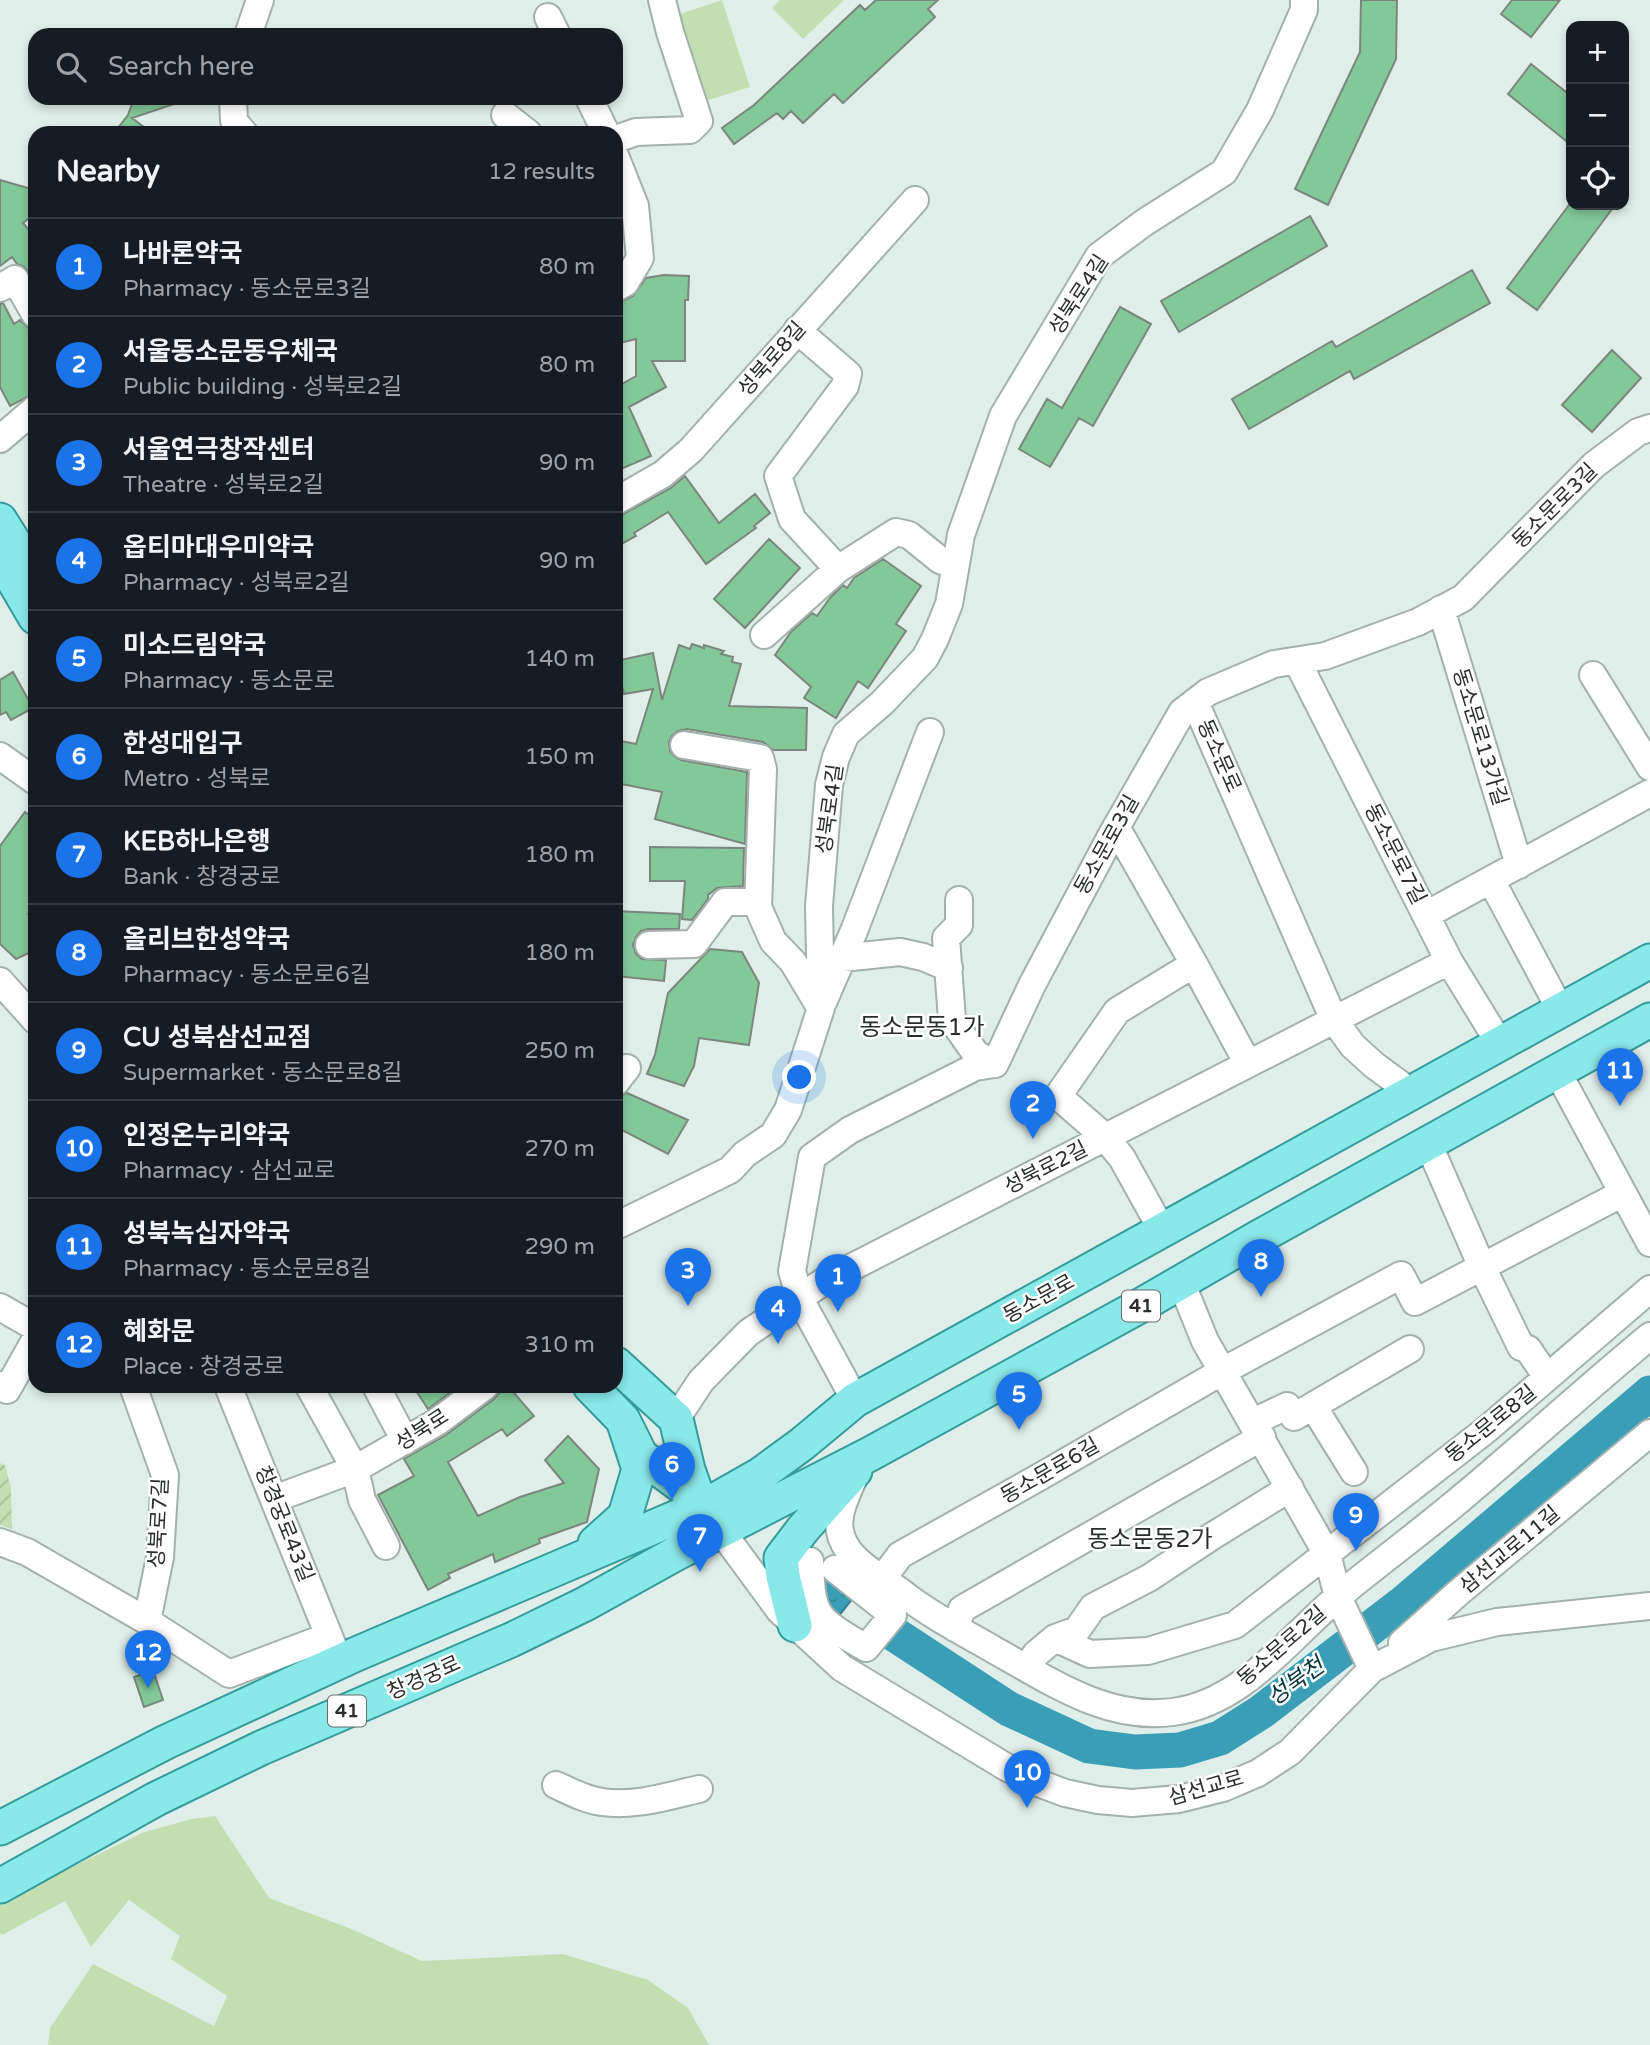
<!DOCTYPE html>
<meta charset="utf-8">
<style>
body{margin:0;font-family:"Varela Round","Noto Sans KR",sans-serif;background:#242831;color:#f1f3f6}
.controls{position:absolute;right:21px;top:21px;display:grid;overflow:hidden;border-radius:14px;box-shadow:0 4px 10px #0003}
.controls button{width:63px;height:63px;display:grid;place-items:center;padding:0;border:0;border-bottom:2px solid #363941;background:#171b24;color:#f1f3f6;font:35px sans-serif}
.you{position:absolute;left:800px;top:1078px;width:24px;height:24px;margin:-18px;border:5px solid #fff;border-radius:50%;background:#1a73e8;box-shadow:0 0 0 10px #1a73e833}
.badge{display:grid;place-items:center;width:46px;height:46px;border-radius:50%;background:#1a73e8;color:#fff;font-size:23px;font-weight:700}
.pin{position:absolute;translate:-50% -58px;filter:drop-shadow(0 2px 4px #0008)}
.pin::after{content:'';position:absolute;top:37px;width:24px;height:21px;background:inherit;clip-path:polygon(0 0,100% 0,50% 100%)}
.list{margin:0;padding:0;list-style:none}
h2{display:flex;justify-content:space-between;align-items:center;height:91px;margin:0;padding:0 28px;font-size:30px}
h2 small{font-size:23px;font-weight:400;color:#9ea1a6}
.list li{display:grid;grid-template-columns:46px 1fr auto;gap:21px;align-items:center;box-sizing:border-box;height:98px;padding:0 28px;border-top:2px solid #363941}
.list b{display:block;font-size:26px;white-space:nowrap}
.list p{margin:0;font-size:23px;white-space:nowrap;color:#9ea1a6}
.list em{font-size:23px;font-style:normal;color:#9ea1a6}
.icon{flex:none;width:38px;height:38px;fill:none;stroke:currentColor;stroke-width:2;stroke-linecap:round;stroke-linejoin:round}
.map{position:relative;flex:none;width:1650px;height:2045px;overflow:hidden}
.search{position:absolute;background:#171b24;box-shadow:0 4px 10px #0003;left:28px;top:28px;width:595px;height:77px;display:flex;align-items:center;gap:18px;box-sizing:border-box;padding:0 24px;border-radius:21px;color:#9ea1a6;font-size:26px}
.panel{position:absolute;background:#171b24;box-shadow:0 4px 10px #0003;left:28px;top:126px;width:595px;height:1267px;border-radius:21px}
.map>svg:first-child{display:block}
.park{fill:#c3dfb2}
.garden{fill:url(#garden-furrows)}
.water{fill:url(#water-ripples);stroke:#357d8d;stroke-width:2}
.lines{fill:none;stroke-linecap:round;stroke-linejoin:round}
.river{stroke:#3a9fb6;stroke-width:35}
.building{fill:#82c899;stroke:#7c867f;stroke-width:2}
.minor-casing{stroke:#a3b0ac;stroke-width:30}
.major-casing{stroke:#349d9c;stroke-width:37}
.minor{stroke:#fff;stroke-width:26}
.major{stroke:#89e8e8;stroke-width:33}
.labels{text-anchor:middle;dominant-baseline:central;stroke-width:5;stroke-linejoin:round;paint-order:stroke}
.shield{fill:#fff;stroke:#696d6b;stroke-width:2}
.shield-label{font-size:19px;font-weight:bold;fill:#292e2c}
.street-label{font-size:21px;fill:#292e2c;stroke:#fff}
.water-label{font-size:23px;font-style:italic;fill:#03333d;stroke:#fff}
.quarter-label{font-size:24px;fill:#292e2c;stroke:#fff}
</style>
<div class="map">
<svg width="1650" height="2045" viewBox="0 0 1650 2045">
<defs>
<pattern id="garden-furrows" width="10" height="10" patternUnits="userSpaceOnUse" patternTransform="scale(1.75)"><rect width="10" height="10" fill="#c3dfb2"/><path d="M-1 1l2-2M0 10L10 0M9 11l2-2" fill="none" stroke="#a8c099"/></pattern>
<pattern id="water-ripples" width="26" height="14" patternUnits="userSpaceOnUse" patternTransform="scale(1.75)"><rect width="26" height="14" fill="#3a9fb6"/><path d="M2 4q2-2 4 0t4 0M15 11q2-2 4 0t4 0" fill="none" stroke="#318294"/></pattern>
</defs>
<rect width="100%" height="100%" fill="#e0eee9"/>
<!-- park -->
<path class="park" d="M722,0L750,87L705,101L677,15Z
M780,0H844L803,39L772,8Z
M215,1816L269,1898L349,1928L422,1961L563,1954L648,1980L688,2008L709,2045H48L50,2028L93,1964L214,2026L227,1996L171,1959L180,1936L129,1900L91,1947L65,1901L2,1935L0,1933V1902L144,1832L192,1819Z"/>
<!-- garden -->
<path class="garden" d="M0,1463L5,1465L11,1488L12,1529L0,1525Z"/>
<!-- water -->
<path class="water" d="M824,1579L828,1581L840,1579L846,1588L843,1595L853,1598L838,1617L829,1611L818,1580Z"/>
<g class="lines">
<!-- river -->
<path class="river" d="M891,1632L1009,1709L1089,1746L1135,1752L1180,1750L1220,1738L1261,1712L1402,1604L1650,1393"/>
</g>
<!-- building -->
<path class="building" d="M876,0H938L928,9L935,17L843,103L834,94L803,123L791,111L783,119L777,113L734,144L722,128L754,105L860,5L865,10Z
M1361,0H1397L1396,59L1328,205L1295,189L1360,52Z
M1512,0H1560L1531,37L1501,14Z
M1531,64L1571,96V145L1508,94Z
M134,98H183V101L132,118L152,133H114L128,115Z
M0,180L35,190V213L23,223L35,237V282L28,271L23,266L17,264L12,257L0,266Z
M1569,205H1615L1537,310L1507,288Z
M1310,216L1327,246L1179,332L1161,301Z
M1472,270L1490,303L1354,379L1350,371L1249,429L1232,399L1332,341L1336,347Z
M664,275L689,276L688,300H685V361H652L666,387L629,407L651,456L621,469L616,458V376L620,385L636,376V339L616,344V304L633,296L646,278Z
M3,303L14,324L20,320L27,327L35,330V393L10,406L0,387V304Z
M1120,307L1151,324L1093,426L1079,418L1050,467L1019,449L1047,399L1062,408Z
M1612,350L1641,378L1592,432L1562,405Z
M685,476L719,523L755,494L770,513L754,526L756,528L706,564L668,512L634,533L636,536L616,547V518L671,488Z
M769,539L800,568L745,628L714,599Z
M883,559L921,586L896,624L906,631L868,688L858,681L836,718L804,698L811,687L775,655L791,632L812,613L817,616L830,598L843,585L847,588L854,578Z
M692,644L704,648V645L724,651L721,654L733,657L732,662L741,664L729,706L807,708L806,750H773L763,742L687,729L678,731L672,736L669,742L670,751L675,757L681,760L747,772L745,844L655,819L662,792L616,783V740L636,744L653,689L624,694L621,682L616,683V661L653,653L662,700L679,645L690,649Z
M13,672L33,708L11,720L6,712L0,715V680Z
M25,812L35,819V906L28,914L35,921V950L16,959L0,944V846Z
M650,847L744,848L743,886L717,888L708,895V899L692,920L682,919L685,881H650Z
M616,911L680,914L679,929H649L641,931L636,937L633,945L636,954L642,959L666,960L664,981L616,976Z
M710,949L742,952L759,983L749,1045L699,1038L694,1066L684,1086L647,1074L655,1055L668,993Z
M627,1093L688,1120L668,1154L616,1127V1097Z
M413,1386H459L428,1409Z
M500,1386H508L534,1416L507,1436L502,1429L448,1462L478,1516L520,1497L564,1483L545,1460L568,1436L599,1469L587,1522L539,1539L540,1543L495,1562L493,1554L448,1574L450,1578L428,1590L378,1495L414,1476L404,1459L446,1435L494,1399L499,1393Z
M153,1670L163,1700L144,1707L134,1677Z"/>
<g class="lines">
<!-- minor casing -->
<g class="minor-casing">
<path id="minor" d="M548,17L557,35
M248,35L260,0
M233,98L234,121L244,133
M589,98L606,133
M505,115L528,133
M616,139L636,132L690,130L699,121L670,32L662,0
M616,158L635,206L640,258L625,283L616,288
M0,288L15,279L35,314
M797,330L848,374L845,386L778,476L792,519L838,569
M0,439L35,409
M616,501L663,474L691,450L915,200
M1441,609L1519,865
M764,635L838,569L896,532L909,535L940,560L955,566
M1297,661L1449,961L1500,1044
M1593,675L1650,767
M1195,702L1334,1020L1353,1046L1374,1065L1412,1093
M684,745L760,758L763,769L758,907L773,941L793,962L820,1007
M0,756L35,781
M1116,827L1194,964L1248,1064
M1491,880L1561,1011
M959,900V925L946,938L952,1020L976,1054L995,1064
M1426,915L1650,793
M649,945L694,944L725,902H758
M842,958L900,952L923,957L949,968
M0,981L35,1020
M824,1000L854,931L930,732
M995,1064L1032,985L1110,838L1182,712L1208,692L1274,664L1325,656L1418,622L1463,598L1594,465L1638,432L1650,428
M1557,1071L1650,1243
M616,1082L627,1068
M1428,1143L1482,1267L1521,1347L1528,1349L1547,1377
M616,1226L730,1170L745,1154L773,1135L788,1110L821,1008L819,906L829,785L836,757L846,734L882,703L925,658L935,639L949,604L961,535L1003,416L1099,256L1145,222L1224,172L1260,110L1304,10V0
M1162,1230L1122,1158L1105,1137L1058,1096L1117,1011L1194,964
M1181,1282L1205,1341L1327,1554L1338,1597L1372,1669
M0,1307L35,1327
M0,1385L7,1390L35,1340
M133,1386L165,1475L160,1557L147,1621
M228,1386L335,1651
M309,1386L355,1469L437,1422L485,1386
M376,1386L405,1441
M855,1400L800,1299L792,1271L812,1157L850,1130L975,1067L995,1064
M1313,1406L1354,1472
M676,1419L701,1381L748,1333L823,1282L1449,961
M1253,1422L1287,1406L1294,1417L1410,1349
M853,1480C849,1488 846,1496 843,1504C825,1552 874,1571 905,1595C933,1617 965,1633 996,1651C1050,1681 1107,1721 1173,1712C1243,1703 1289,1638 1340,1595C1381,1561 1424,1530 1465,1495C1527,1443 1587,1388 1650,1336
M274,1499L355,1469L362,1500L386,1546
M711,1517L780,1611L842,1668L1006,1767L1036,1782L1065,1793L1098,1800L1132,1803L1179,1799L1223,1788L1258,1773L1290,1752L1372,1669L1431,1638L1497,1622L1650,1606
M0,1542L27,1552L147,1621L229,1674L329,1636
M810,1561C811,1577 810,1601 820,1615C829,1628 853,1640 866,1648L893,1615L835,1569
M883,1578L900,1555L1036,1479L1223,1371L1401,1275L1415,1302L1623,1193
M955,1628L962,1609L1262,1437
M1055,1638L1090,1654L1148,1651L1235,1625L1486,1430L1650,1289
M1402,1643L1458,1593L1650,1433
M1026,1668L1036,1654L1055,1638L1077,1630L1093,1607L1149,1578L1214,1535L1290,1488
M556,1785C571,1792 586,1800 602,1802C634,1807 669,1796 699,1789"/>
</g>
<!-- major casing -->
<g class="major-casing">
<path id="major" d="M0,520L34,574
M0,557L35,617
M616,1364L676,1419L688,1470L698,1498
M590,1386L623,1420L641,1456L698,1498
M595,1543L625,1516L639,1469L623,1420
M795,1625L783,1576L781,1558L803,1529L855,1471
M0,1828L166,1742L354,1655L710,1503L761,1474L802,1444L855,1400L1650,961
M0,1886L156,1799L261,1748L511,1640L585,1604L675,1554L870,1454L1138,1307L1259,1237L1650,1020"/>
</g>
<!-- minor -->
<use href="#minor" class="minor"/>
<!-- major -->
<use href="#major" class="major"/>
</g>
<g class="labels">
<!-- shield labels -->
<g class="shield">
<rect x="1122" y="1290.5" width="38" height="31" rx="5"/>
<rect x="328" y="1695.5" width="38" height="31" rx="5"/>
</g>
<g class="shield-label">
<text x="1141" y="1306">41</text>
<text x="347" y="1711">41</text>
</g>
<!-- street labels -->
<g class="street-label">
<text transform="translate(1079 295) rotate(-57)">성북로4길</text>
<text transform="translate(772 359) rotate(-49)">성북로8길</text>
<text transform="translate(1555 506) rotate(-45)">동소문로3길</text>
<text transform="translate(1480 737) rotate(73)">동소문로13가길</text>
<text transform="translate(1219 756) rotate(66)">동소문로</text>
<text transform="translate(830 809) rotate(-82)">성북로4길</text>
<text transform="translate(1107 845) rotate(-61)">동소문로3길</text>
<text transform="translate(1395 854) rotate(63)">동소문로7길</text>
<text transform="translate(1046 1168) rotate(-27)">성북로2길</text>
<text transform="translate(1039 1299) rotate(-29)">동소문로</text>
<text transform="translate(1491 1424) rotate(-39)">동소문로8길</text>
<text transform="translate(422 1430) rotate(-33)">성북로</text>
<text transform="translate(1050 1471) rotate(-30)">동소문로6길</text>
<text transform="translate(159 1523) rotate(-87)">성북로7길</text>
<text transform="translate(284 1524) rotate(68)">창경궁로43길</text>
<text transform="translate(1510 1550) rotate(-40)">삼선교로11길</text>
<text transform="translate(1282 1646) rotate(-41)">동소문로2길</text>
<text transform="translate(424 1678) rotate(-24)">창경궁로</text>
<text transform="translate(1206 1788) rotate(-16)">삼선교로</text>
</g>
<!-- water labels -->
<g class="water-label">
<text transform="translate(1296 1682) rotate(-36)">성북천</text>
</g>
<!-- quarter labels -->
<g class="quarter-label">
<text x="922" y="1027">동소문동1가</text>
<text x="1150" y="1539">동소문동2가</text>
</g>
</g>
</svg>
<div class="controls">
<button>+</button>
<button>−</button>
<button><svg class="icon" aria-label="locate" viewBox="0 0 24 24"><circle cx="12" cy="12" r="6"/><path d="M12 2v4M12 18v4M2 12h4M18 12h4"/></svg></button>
</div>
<div class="you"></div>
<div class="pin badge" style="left:838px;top:1312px">1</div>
<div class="pin badge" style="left:1033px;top:1139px">2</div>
<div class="pin badge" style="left:688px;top:1306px">3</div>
<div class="pin badge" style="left:778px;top:1344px">4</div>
<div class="pin badge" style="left:1019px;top:1430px">5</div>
<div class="pin badge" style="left:672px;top:1500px">6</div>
<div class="pin badge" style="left:700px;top:1572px">7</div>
<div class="pin badge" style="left:1261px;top:1297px">8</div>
<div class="pin badge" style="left:1356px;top:1551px">9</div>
<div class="pin badge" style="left:1027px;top:1808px">10</div>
<div class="pin badge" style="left:1620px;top:1106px">11</div>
<div class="pin badge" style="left:148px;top:1688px">12</div>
<div class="search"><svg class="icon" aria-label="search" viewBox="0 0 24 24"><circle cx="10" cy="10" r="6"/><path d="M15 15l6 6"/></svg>Search here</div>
<section class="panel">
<h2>Nearby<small>12 results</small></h2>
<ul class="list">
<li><span class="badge">1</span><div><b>나바론약국</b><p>Pharmacy · 동소문로3길</p></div><em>80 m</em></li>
<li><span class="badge">2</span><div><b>서울동소문동우체국</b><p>Public building · 성북로2길</p></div><em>80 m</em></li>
<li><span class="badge">3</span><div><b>서울연극창작센터</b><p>Theatre · 성북로2길</p></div><em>90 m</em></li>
<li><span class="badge">4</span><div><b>옵티마대우미약국</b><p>Pharmacy · 성북로2길</p></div><em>90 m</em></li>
<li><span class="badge">5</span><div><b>미소드림약국</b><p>Pharmacy · 동소문로</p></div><em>140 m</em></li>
<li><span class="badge">6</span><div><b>한성대입구</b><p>Metro · 성북로</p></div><em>150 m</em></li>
<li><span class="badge">7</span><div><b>KEB하나은행</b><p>Bank · 창경궁로</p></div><em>180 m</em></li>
<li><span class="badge">8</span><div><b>올리브한성약국</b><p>Pharmacy · 동소문로6길</p></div><em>180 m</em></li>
<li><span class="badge">9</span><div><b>CU 성북삼선교점</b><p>Supermarket · 동소문로8길</p></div><em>250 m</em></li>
<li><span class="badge">10</span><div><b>인정온누리약국</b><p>Pharmacy · 삼선교로</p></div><em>270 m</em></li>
<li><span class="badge">11</span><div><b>성북녹십자약국</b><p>Pharmacy · 동소문로8길</p></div><em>290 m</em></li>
<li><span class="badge">12</span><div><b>혜화문</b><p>Place · 창경궁로</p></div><em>310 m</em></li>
</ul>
</section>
</div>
